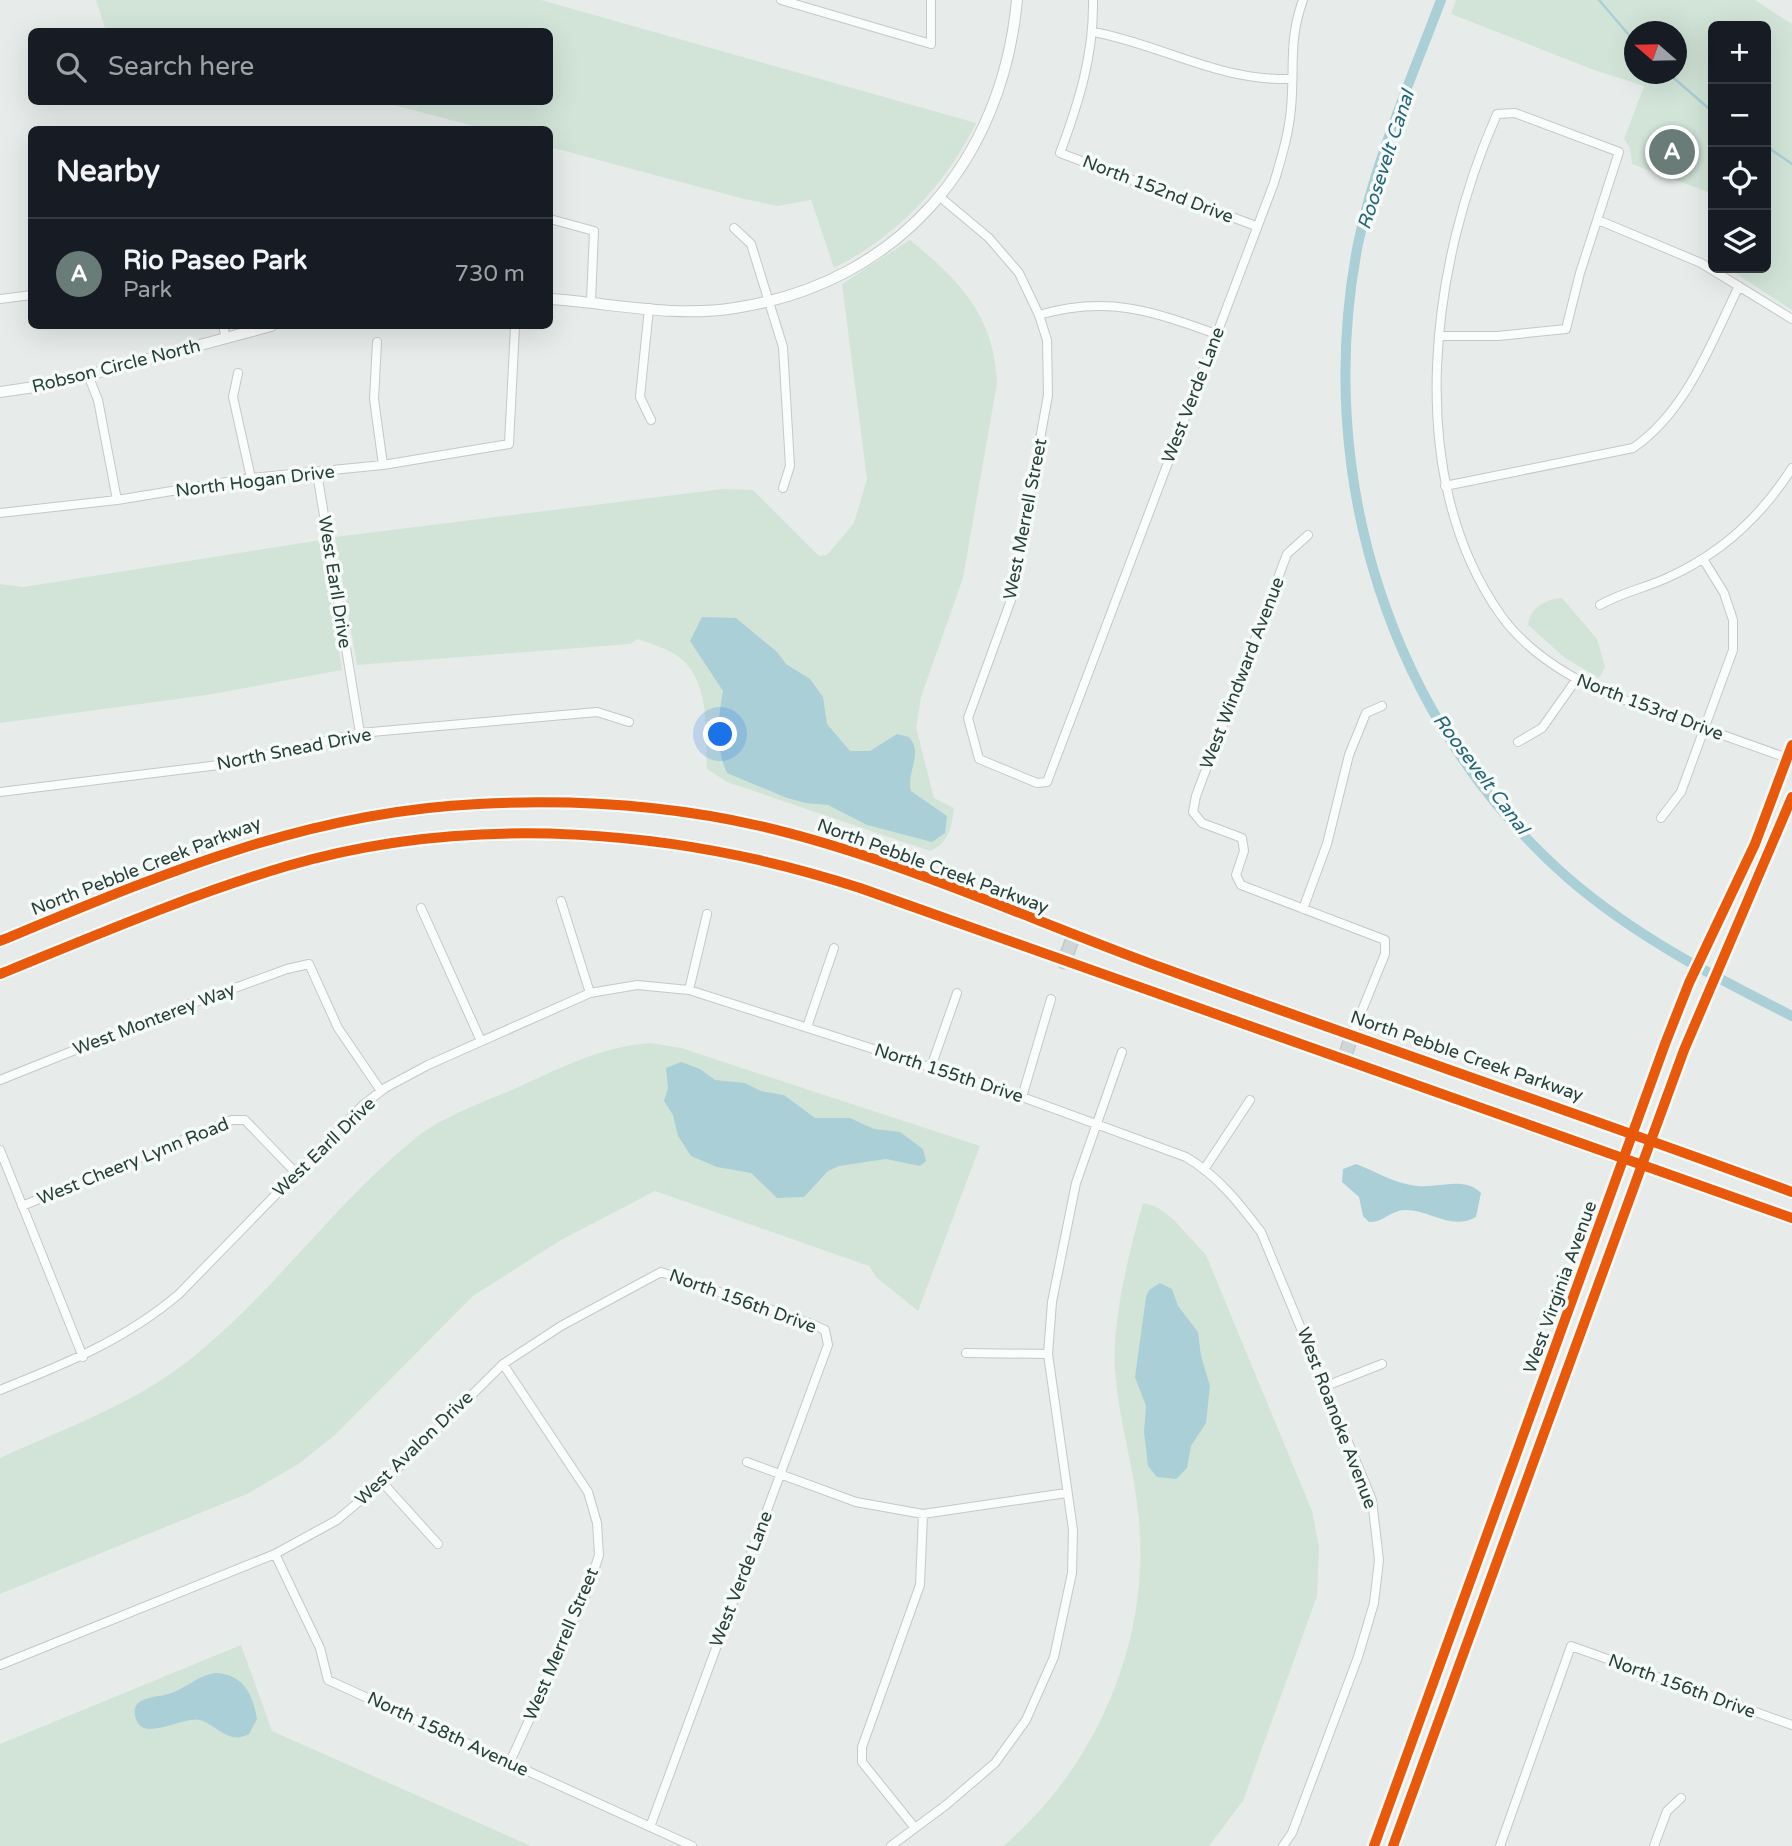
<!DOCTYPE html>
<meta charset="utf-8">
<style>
body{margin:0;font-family:"Varela Round",sans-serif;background:#20242c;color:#f1f3f6}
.controls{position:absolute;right:21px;top:21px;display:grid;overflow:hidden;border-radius:10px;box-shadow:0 7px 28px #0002}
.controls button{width:63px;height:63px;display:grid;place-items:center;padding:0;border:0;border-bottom:2px solid #363941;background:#171b24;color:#f1f3f6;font:35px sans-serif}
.compass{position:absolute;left:1624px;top:21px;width:63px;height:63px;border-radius:50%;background:#171b24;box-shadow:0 7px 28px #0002;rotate:290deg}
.you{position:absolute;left:721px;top:735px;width:24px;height:24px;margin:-18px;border:5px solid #fff;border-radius:50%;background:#1a73e8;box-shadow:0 0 0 10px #1a73e833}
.badge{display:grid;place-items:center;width:46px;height:46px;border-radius:50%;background:#697c77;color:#fff;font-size:23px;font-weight:700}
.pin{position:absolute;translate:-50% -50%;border:4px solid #fff;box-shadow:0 2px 7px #0006}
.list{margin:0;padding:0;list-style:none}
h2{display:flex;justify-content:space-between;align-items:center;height:91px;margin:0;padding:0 28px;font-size:30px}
h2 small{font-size:23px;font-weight:400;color:#9ea1a6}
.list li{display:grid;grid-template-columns:46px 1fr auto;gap:21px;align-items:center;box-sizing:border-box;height:112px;padding:0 28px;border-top:2px solid #363941}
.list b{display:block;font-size:26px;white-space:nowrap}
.list p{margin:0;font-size:23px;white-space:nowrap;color:#9ea1a6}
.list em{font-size:23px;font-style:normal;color:#9ea1a6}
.icon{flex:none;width:38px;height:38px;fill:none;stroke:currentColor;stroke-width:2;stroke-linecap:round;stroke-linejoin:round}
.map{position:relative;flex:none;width:1792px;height:1846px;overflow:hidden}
.search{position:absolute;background:#171b24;box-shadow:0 7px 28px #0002;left:28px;top:28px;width:525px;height:77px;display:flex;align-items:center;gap:18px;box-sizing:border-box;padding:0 24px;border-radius:10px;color:#9ea1a6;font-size:26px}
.panel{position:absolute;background:#171b24;box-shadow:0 7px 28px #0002;left:28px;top:126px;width:525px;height:203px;border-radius:10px}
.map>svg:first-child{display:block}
.green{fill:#d2e4d8;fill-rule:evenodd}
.water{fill:#abcfd7}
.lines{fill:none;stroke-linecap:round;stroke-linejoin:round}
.stream{stroke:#abcfd7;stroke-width:2.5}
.canal{stroke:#abcfd7;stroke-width:10}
.minor-casing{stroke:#c4c9c7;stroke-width:10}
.tertiary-casing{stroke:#c4c9c7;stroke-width:12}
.secondary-casing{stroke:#c3c9c7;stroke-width:13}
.primary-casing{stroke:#c2cac9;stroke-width:15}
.minor{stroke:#fbfcfc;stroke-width:8}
.tertiary{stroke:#fbfcfc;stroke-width:10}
.secondary{stroke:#fbfcfc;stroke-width:10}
.primary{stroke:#cfd6d5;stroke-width:12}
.cycleway-casing{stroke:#f6faf8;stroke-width:15}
.cycleway{stroke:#e8590c;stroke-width:10}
.labels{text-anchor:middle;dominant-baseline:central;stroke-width:7;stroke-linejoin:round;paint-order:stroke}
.street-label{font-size:18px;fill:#253f39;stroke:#f6faf8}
.water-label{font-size:19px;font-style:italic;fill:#216579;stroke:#f6faf8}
</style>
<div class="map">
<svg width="1792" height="1846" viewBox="0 0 1792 1846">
<rect width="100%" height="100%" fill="#e7ecea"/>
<!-- green -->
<path class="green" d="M96,0H541L976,123C946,185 896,237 834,268L811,200L778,206L744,199L550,147V130L485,129L382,102H550V32L106,31Z
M1456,0H1755L1792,24V310L1729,269L1766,268V26H1713V194L1632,164L1630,148L1624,139L1644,86L1594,70L1451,14ZM1634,32H1676V74H1634Z
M910,240C960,281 994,315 997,383L963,578L921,697L918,717L916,727L934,798L954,808C952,825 949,844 930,851L727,782L707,769C705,732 712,676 673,653C662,647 649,643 637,639L630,644L357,665L335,537L723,489L753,490L819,556L827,555L854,523L867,479L842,284Z
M321,540L342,670L207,695L0,723V584L23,587Z
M1562,598L1597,639L1605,667L1599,678L1565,658L1528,625C1530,607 1547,599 1562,598Z
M651,1043L681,1048L980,1146L918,1311L876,1277L869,1266L655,1191L561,1240L473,1296L336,1434L300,1463L247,1494L0,1594V1458C63,1429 134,1404 188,1361C271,1296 331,1207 412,1141C443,1115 488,1101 525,1084C566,1065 605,1046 651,1043Z
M1143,1203L1157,1207L1173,1219L1206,1255L1312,1511L1319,1547L1317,1596L1243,1801L1209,1846H1003C1098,1766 1153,1636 1138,1511C1133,1464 1118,1417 1115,1370C1112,1319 1129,1252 1143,1203Z
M241,1645L272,1731L531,1846H0V1744Z"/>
<!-- water -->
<path class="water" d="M702,617L736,618L777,652L786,664L810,679L823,697L827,724L850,751H870L897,734L909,737C924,754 906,771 911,791L947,816L945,833L932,842L867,825L828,805L806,803L787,798L727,773C715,748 718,717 723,691L690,641Z
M681,1062L700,1069L715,1080L745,1083L761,1091L784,1095L815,1118H850L874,1129L900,1132L923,1149L926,1161L920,1166L886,1159L839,1166L828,1171L804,1197L777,1198L751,1173L717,1167L691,1156L678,1136L673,1115L664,1101L668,1088L666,1068Z
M1356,1164C1378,1172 1394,1184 1418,1186C1438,1188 1465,1176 1481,1193L1476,1217C1451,1231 1431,1210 1405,1210C1391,1210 1383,1223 1369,1222L1363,1216L1359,1197L1342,1182L1343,1169Z
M1160,1283L1172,1289L1178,1306L1198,1332L1201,1356L1210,1386L1206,1423L1191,1446L1187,1468L1176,1479L1157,1477L1148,1466L1144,1432L1146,1406L1135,1377L1146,1297L1149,1290Z
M217,1673C244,1675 253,1695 257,1719L249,1734C229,1745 218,1726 200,1720C184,1715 143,1743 136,1719C128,1696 156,1698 168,1694C186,1689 199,1674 217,1673Z"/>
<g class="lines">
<!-- stream -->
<path class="stream" d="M1599,0L1634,41
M1669,74L1713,112
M1766,146L1792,164"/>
<!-- canal -->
<path class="canal" d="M1441,0C1411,80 1375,160 1358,244C1313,475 1390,722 1568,878C1636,937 1713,976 1792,1016"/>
<!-- minor casing -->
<g class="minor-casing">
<path id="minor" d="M781,0L931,44V0
M1093,0C1094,54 1079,102 1060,153L1256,226
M1094,32C1162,45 1219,81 1290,79
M940,197L989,238L1019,273L1039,315L1047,340L1048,395L1011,600L968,718L979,759L1037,783L1047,782L1274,183C1281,159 1289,134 1291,108C1295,68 1288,41 1303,0
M550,219L594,231L591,302
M1598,220L1701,263L1792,319
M734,228L751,244L783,347L790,466L783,488
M0,299L32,295
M649,308L640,397L651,420
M1039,315C1107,295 1152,311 1216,334
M223,326L226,338
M1439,336H1498L1566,329L1580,273L1619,152L1515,113L1497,114C1431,262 1402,474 1500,614C1526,651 1565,675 1605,693L1790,759
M377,342L374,399L383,465
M238,373L233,397L251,478
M88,375L98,400L117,500
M317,473L360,733
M1445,486L1633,448C1687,411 1711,343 1739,286
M0,513L117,500L251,478L383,465L509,444L515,326
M1308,535L1287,554L1196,796L1193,812L1202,823L1242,838L1244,851L1236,875L1241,885L1385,940V954L1352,1035
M1600,605C1622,592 1646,588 1669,577C1722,553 1761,517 1792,468
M1518,742L1542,728L1576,680
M0,792L227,764L360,733L597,712L629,722
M1661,818L1681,792L1733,650V620L1724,593L1703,559
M561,901L590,993
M421,908L481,1041
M1303,909L1327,844L1349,755L1366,713L1382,706
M689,990L707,914
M807,1027L834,948
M931,1067L957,993
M0,1080L185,1006L287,969L309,964L338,1028L381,1091
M1022,1097L1051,999
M0,1150L83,1357
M1205,1168L1250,1100
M22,1206L232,1120H245L295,1172
M966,1353L1048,1354
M503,1364L588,1492L597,1523L599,1555L588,1590L510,1762
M1326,1386L1382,1364
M0,1390C65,1364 125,1340 179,1294L363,1105L385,1088L428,1065L590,993L637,985L689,990L1014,1094L1186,1157C1218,1176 1239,1203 1261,1232L1372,1500L1379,1560L1374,1603L1358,1657L1292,1833L1283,1846
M747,1462L856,1502L923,1514L1066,1493
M382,1482L438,1544
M275,1554L320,1648L328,1680L692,1846
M0,1665L275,1554L337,1520L393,1473L503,1364L561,1326L661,1272L812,1324L825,1330L828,1345L650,1827
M915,1828L862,1762V1747L920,1585L923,1514
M891,1846L946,1805L995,1763L1026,1720L1054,1657L1072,1573L1073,1530L1048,1354L1052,1302L1076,1183L1122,1052
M1500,1846L1571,1646L1792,1725
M1654,1846L1667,1811L1681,1798"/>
</g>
<!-- tertiary casing -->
<g class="tertiary-casing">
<path id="tertiary" d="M550,299C611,303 674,318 735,308C899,283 1002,161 1017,0
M0,392L55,384L271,326"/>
</g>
<!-- secondary casing -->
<g class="secondary-casing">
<path id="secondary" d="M1374,1846L1665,1044L1689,983L1755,844L1792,745
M1393,1846L1684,1050L1792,797"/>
</g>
<!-- primary casing -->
<g class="primary-casing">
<path id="primary" d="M0,941C157,876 305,812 478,804C572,799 668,805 760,826C897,858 1028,919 1160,967C1370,1043 1582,1115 1792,1192
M1064,962L1074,935
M0,974C94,936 189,895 287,866C472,812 679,829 860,888L1792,1218
M1344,1059L1352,1035"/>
</g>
<!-- minor -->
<use href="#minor" class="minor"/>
<!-- tertiary -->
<use href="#tertiary" class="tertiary"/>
<!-- secondary -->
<use href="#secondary" class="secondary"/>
<!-- primary -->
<use href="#primary" class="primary"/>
<!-- cycleway casing -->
<g class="cycleway-casing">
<path id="cycleway" d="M0,941C157,876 305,812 478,804C572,799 668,805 760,826C897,858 1028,919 1160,967C1370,1043 1582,1115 1792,1192
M0,974C94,936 189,895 287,866C472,812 679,829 860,888L1792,1218
M1374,1846L1665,1044L1689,983L1755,844L1792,745
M1393,1846L1684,1050L1792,797"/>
</g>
<!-- cycleway -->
<use href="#cycleway" class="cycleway"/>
</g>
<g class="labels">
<!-- street labels -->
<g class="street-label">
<text transform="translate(1158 189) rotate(21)">North 152nd Drive</text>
<text transform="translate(116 366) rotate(-14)">Robson Circle North</text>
<text transform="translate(1193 395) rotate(-69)">West Verde Lane</text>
<text transform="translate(255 481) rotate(-7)">North Hogan Drive</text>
<text transform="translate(1025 519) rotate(-79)">West Merrell Street</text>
<text transform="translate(335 582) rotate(81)">West Earll Drive</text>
<text transform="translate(1242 673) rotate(-69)">West Windward Avenue</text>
<text transform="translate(1650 707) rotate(21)">North 153rd Drive</text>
<text transform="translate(294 749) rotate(-11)">North Snead Drive</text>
<text transform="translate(146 866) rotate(-21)">North Pebble Creek Parkway</text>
<text transform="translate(933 866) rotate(20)">North Pebble Creek Parkway</text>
<text transform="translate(154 1019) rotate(-21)">West Monterey Way</text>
<text transform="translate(1467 1056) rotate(19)">North Pebble Creek Parkway</text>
<text transform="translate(949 1073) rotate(18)">North 155th Drive</text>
<text transform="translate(324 1147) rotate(-44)">West Earll Drive</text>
<text transform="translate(133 1161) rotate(-22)">West Cheery Lynn Road</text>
<text transform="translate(1560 1287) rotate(-70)">West Virginia Avenue</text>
<text transform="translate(743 1301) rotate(20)">North 156th Drive</text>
<text transform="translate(1337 1418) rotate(69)">West Roanoke Avenue</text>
<text transform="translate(414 1448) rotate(-44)">West Avalon Drive</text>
<text transform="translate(741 1579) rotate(-69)">West Verde Lane</text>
<text transform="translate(561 1644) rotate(-67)">West Merrell Street</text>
<text transform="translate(1682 1686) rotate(20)">North 156th Drive</text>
<text transform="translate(448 1734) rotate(25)">North 158th Avenue</text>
</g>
<!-- water labels -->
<g class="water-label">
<text transform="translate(1386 160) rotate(-72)">Roosevelt Canal</text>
<text transform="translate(1481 774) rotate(53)">Roosevelt Canal</text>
</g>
</g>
</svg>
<div class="controls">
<button>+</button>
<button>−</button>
<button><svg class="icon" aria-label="locate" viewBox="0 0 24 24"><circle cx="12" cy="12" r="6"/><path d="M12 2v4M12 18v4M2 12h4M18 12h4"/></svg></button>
<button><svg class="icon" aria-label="layers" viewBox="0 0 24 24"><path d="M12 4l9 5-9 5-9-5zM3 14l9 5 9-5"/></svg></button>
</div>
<svg class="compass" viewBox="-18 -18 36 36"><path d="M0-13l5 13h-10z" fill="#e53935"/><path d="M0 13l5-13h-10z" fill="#9ea1a6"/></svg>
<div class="you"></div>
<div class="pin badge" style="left:1672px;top:152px">A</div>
<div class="search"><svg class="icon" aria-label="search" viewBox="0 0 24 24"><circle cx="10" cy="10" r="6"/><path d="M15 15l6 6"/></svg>Search here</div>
<section class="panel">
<h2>Nearby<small></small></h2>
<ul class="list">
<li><span class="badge">A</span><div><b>Rio Paseo Park</b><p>Park</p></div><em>730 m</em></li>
</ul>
</section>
</div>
